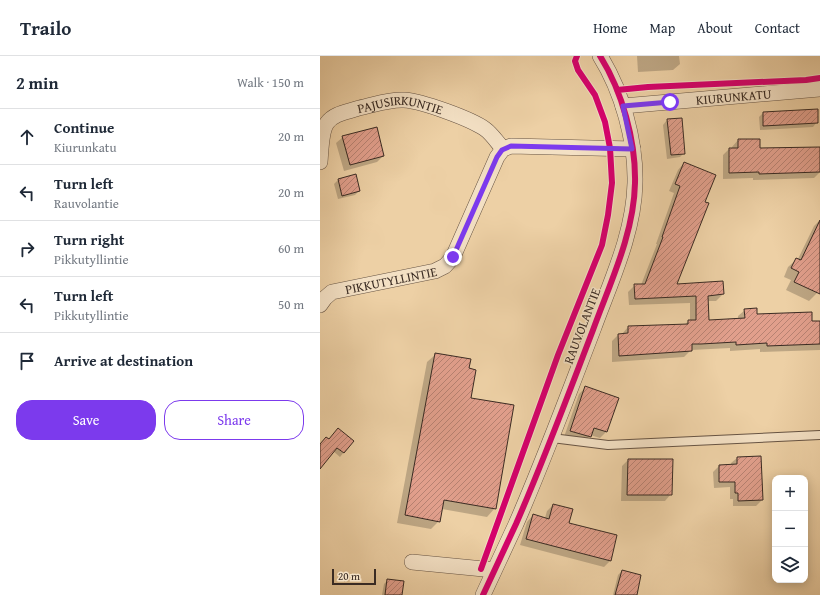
<!DOCTYPE html>
<meta charset="utf-8">
<style>
body{margin:0;font-family:"Gentium Book Plus",serif;background:#f2f2f3;color:#1f2937}
.controls{position:absolute;right:12px;bottom:12px;display:grid;overflow:hidden;border-radius:8px;box-shadow:0 2px 10px #0003}
.controls button{width:36px;height:36px;display:grid;place-items:center;padding:0;border:0;border-bottom:1px solid #e0e1e3;background:#fff;color:#1f2937;font:20px sans-serif}
.scale{position:absolute;left:12px;bottom:10px;width:44px;box-sizing:border-box;padding-left:4px;border:2px solid #3a2b23;border-top:0;font-size:11px;line-height:14px;white-space:nowrap;color:#3a2b23;-webkit-text-stroke:3px #f3e0c4;paint-order:stroke}
.stop{position:absolute;width:12px;height:12px;margin:-9px;border:3px solid #7c3aed;border-radius:50%;background:#fff}
.stop.end{background:#7c3aed;border-color:#fff;box-shadow:0 1px 4px #0008}
.list{margin:0;padding:0;list-style:none}
h2{display:flex;justify-content:space-between;align-items:center;height:52px;margin:0;padding:0 16px;font-size:17px}
h2 small{font-size:13px;font-weight:400;color:#747a83}
.list li{display:grid;grid-template-columns:26px 1fr auto;gap:12px;align-items:center;box-sizing:border-box;height:56px;padding:0 16px;border-top:1px solid #e0e1e3}
.list b{display:block;font-size:15px;white-space:nowrap}
.list p{margin:0;font-size:13px;white-space:nowrap;color:#747a83}
.list em{font-size:13px;font-style:normal;color:#747a83}
.actions{display:flex;gap:8px;padding:12px 16px}
.actions a{flex:1;padding:9px 0;border:1px solid #7c3aed;border-radius:16px;text-align:center;font-size:14px;color:#7c3aed}
.actions .main{background:#7c3aed;color:#fff}
.icon{flex:none;width:22px;height:22px;fill:none;stroke:currentColor;stroke-width:2;stroke-linecap:round;stroke-linejoin:round}
.map{position:relative;flex:none;width:500px;height:539px;overflow:hidden}
header{display:flex;align-items:center;gap:24px;box-sizing:border-box;height:56px;padding:0 20px;background:#fff;border-bottom:1px solid #e0e1e3}
header strong{font-size:19px}
nav{display:flex;gap:22px;margin-inline-start:auto;font-size:14px}
main{display:flex}
aside{flex:1;background:#fff}
.map>svg:first-child{display:block}
.shadow{fill:#0003}
.building{fill:url(#building-hatch);stroke:#3a2b23}
.lines{fill:none;stroke-linecap:round;stroke-linejoin:round}
.lane-casing{stroke:#675444;stroke-width:10}
.street-casing{stroke:#675444;stroke-width:16}
.lane{stroke:#f3e0c4;stroke-width:8}
.street{stroke:#f3e0c4;stroke-width:15}
.cycleway-casing{stroke:#f3e0c4;stroke-width:8}
.cycleway{stroke:#d6006c;stroke-width:6}
.route{stroke:#7c3aed;stroke-width:5}
.labels{text-anchor:middle;dominant-baseline:central;stroke-width:3;stroke-linejoin:round;paint-order:stroke}
.street-label{font-size:13px;fill:#3a2b23;stroke:#f3e0c4}
</style>
<header>
<strong>Trailo</strong>
<nav><a>Home</a><a>Map</a><a>About</a><a>Contact</a></nav>
</header>
<main>
<aside>
<h2>2 min<small>Walk · 150 m</small></h2>
<ul class="list">
<li><svg class="icon" aria-label="ahead" viewBox="0 0 24 24"><path d="M12 20V5M6 11l6-6 6 6"/></svg><div><b>Continue</b><p>Kiurunkatu</p></div><em>20 m</em></li>
<li><svg class="icon" aria-label="left" viewBox="0 0 24 24"><path d="M17 20v-9H6M10 6l-5 5 5 5"/></svg><div><b>Turn left</b><p>Rauvolantie</p></div><em>20 m</em></li>
<li><svg class="icon" aria-label="right" viewBox="0 0 24 24"><path d="M7 20v-9h11M14 6l5 5-5 5"/></svg><div><b>Turn right</b><p>Pikkutyllintie</p></div><em>60 m</em></li>
<li><svg class="icon" aria-label="left" viewBox="0 0 24 24"><path d="M17 20v-9H6M10 6l-5 5 5 5"/></svg><div><b>Turn left</b><p>Pikkutyllintie</p></div><em>50 m</em></li>
<li><svg class="icon" aria-label="arrive" viewBox="0 0 24 24"><path d="M6 21V4h12l-3 4 3 4H6"/></svg><div><b>Arrive at destination</b></div></li>
</ul>
<div class="actions"><a class="main">Save</a><a>Share</a></div>
</aside>
<div class="map">
<svg width="500" height="539" viewBox="0 0 500 539">
<defs>
<pattern id="building-hatch" width="6" height="6" patternUnits="userSpaceOnUse"><rect width="6" height="6" fill="#e19f8c"/><path d="M-1 1l2-2M0 6l6-6M5 7l2-2" fill="none" stroke="#b78272"/></pattern>
</defs>
<rect width="100%" height="100%" fill="#edd0a5"/>
<filter id="stains"><feTurbulence type="fractalNoise" baseFrequency=".005" numOctaves="4"/><feColorMatrix values="0 0 0 0 .2 0 0 0 0 .09 0 0 0 0 .02 0 0 0 .5 -.17"/></filter>
<radialGradient id="worn" r=".72"><stop offset=".6" stop-color="#630" stop-opacity="0"/><stop offset="1" stop-color="#630" stop-opacity=".3"/></radialGradient>
<!-- shadow -->
<path class="shadow" d="M317,0H359L360,8L353,14L318,16Z
M443,57L497,66L493,71L440,74L439,61Z
M347,64L364,97L360,101L347,103L343,69Z
M23,81L63,100L57,106L24,115L16,87Z
M418,84L439,93L500,116L494,122L433,124V122L403,123V99L409,93H412V91Z
M364,107L384,146L356,230L403,238L396,245H388V265L418,263V260L425,254L436,260L491,266H500V294L440,296V293L410,295V292L371,294L364,301L292,306V285L298,279L302,278L308,271L364,270L368,265H370V247L309,249L308,236L315,229H321L337,188H336L354,137L349,135L358,114Z
M18,124L39,135L35,139L18,143L14,128Z
M500,164V231L497,237L489,245L466,234L471,224L464,221L468,211L477,203H478L494,170Z
M116,298L148,313L150,343L175,452L167,461L122,453L119,465L111,473L77,467L107,306Z
M266,331L286,376L280,382L270,379L263,387L244,381L259,338Z
M33,385L20,401L13,395L0,409V389Z
M440,401L442,444L436,450H413V443H410V431L394,432L393,416L399,410H411V407L417,402Z
M308,404L351,438L345,445H301L302,410Z
M233,449L248,468L290,505L284,511L200,489L207,466L213,459L225,462L227,455Z
M302,515L316,539H293L298,519Z
M68,524L81,539H62L64,528Z"/>
<!-- building -->
<path class="building" d="M498,53V67L443,70V56Z
M362,62L365,98L351,99L347,63Z
M57,71L64,100L30,109L22,80Z
M418,83H440V92L500,91V116L439,118V116L409,117V92H418Z
M364,106L396,119L385,146L389,147L357,228L403,225L404,238L388,240L389,264L425,262L424,253L437,252V258L492,256V265H500V288L447,290V287L416,289V286L381,288H372V295L299,300L298,278L308,277V270L368,268V264H376V240L315,243L314,228H325L343,181H342L360,130L355,128Z
M36,118L40,135L22,140L18,123Z
M500,164V238L474,226L479,216L471,212L476,202L481,204Z
M115,297L151,303L149,312L156,314L151,342L194,349L176,453L124,444L120,466L85,459Z
M265,330L299,342L287,376L274,372L271,381L250,375Z
M18,372L34,385L24,397L17,392L0,413V388L6,381L9,383Z
M441,400L443,444L418,445V437H415V426H399V409L417,408V401Z
M308,403H353L352,439H307Z
M233,448L253,453L249,467L297,479L291,505L206,483L213,458L229,463Z
M302,514L321,519L317,539H295Z
M67,523L84,525L82,539H65Z"/>
<g class="lines">
<!-- lane casing -->
<g class="lane-casing">
<path id="lane" d="M232,382L288,389L500,379"/>
</g>
<!-- street casing -->
<g class="street-casing">
<g id="street">
<path id="s1" d="M303,50L500,33"/>
<path id="s2" d="M0,106C1,96 1,75 7,67C14,57 28,56 39,52C54,49 69,43 84,44C102,45 151,63 165,73C172,78 177,86 183,93"/>
<path id="s3" d="M0,249L5,242L12,236L115,215L125,210L133,201L177,101L183,93L191,90L313,93"/>
<path d="M92,506L174,514"/>
<path d="M163,539C174,515 185,492 196,468C224,404 248,339 273,274C290,227 314,178 315,127C316,85 302,35 280,0"/>
</g>
</g>
<!-- lane -->
<use href="#lane" class="lane"/>
<!-- street -->
<use href="#street" class="street"/>
<!-- cycleway casing -->
<g class="cycleway-casing">
<path id="cycleway" d="M297,34L328,31L486,24L500,22
M161,513L238,299L282,189L288,159L292,127L290,92L285,66L275,39L258,14L255,5L257,0
M163,539C174,515 185,492 196,468C224,404 248,339 273,274C290,227 314,178 315,127C316,85 302,35 280,0"/>
</g>
<!-- cycleway -->
<use href="#cycleway" class="cycleway"/>
</g>
<g class="lines">
<!-- route -->
<path class="route" d="M133,201L177,101L182,94L191,90L312,93L303,50L350,46"/>
</g>
<g class="labels">
<!-- street labels -->
<g class="street-label">
<text stroke="none"><textPath href="#s1" startOffset="111">KIURUNKATU</textPath></text>
<text stroke="none"><textPath href="#s2" startOffset="118">PAJUSIRKUNTIE</textPath></text>
<text stroke="none"><textPath href="#s3" startOffset="78">PIKKUTYLLINTIE</textPath></text>
<text transform="translate(262 270) rotate(-69)">RAUVOLANTIE</text>
</g>
</g>
<rect width="100%" height="100%" filter="url(#stains)"/>
<rect width="100%" height="100%" fill="url(#worn)"/>
</svg>
<div class="controls">
<button>+</button>
<button>−</button>
<button><svg class="icon" aria-label="layers" viewBox="0 0 24 24"><path d="M12 4l9 5-9 5-9-5zM3 14l9 5 9-5"/></svg></button>
</div>
<div class="scale">20 m</div>
<div class="stop" style="left:350px;top:46px"></div>
<div class="stop end" style="left:133px;top:201px"></div>
</div>
</main>
